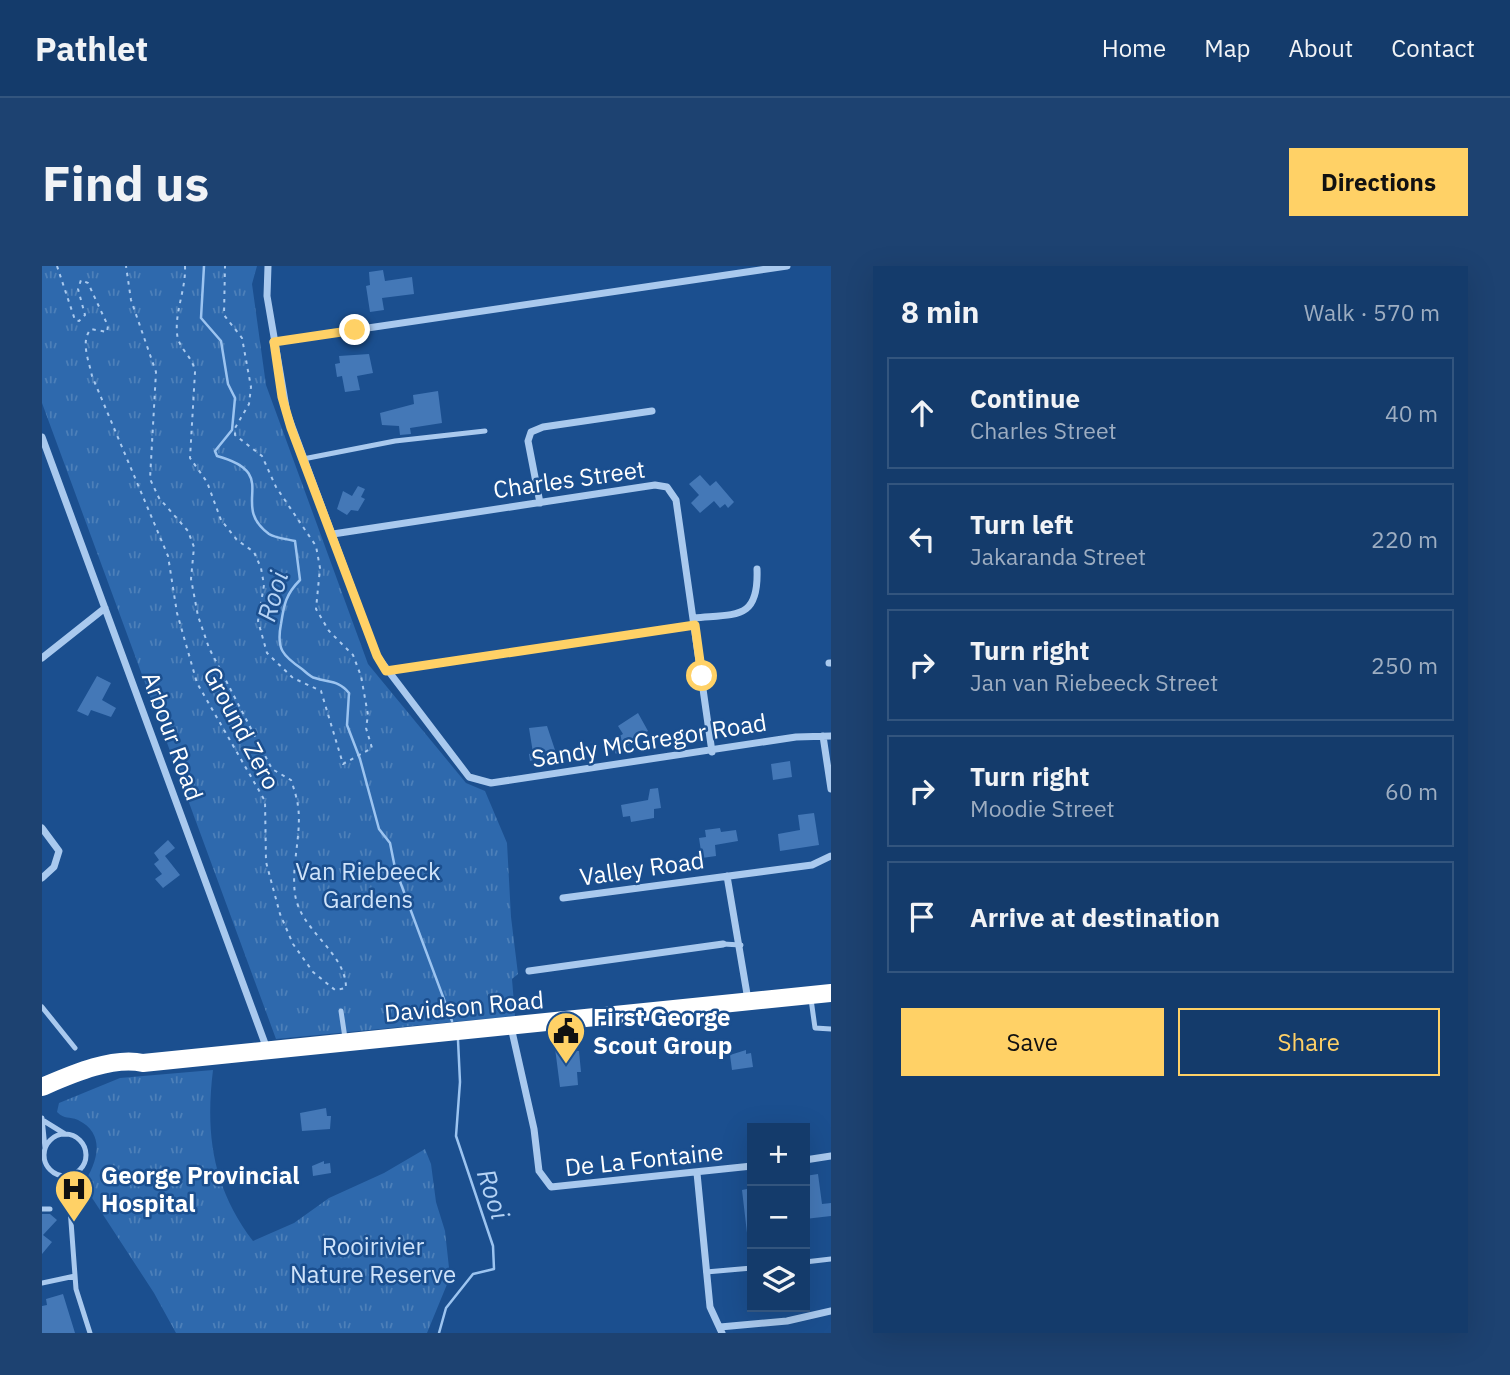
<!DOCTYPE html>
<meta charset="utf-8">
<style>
body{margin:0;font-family:"IBM Plex Sans",sans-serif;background:#1d4271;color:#f1f3f6}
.controls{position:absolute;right:21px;bottom:21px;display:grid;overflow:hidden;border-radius:0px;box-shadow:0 7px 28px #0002}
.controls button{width:63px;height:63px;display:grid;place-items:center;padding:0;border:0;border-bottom:2px solid #33557e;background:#143b6b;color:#f1f3f6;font:35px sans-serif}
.stop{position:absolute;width:21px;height:21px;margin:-16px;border:5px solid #ffd166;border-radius:50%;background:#fff}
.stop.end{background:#ffd166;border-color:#fff;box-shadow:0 2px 7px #0008}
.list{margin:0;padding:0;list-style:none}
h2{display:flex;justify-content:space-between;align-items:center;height:91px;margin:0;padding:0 28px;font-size:30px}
h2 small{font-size:23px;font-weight:400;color:#9dadc1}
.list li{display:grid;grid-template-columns:46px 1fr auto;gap:21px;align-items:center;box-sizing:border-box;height:112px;margin:0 14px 14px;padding:0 14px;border:2px solid #33557e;border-radius:0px}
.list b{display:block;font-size:26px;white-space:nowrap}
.list p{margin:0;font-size:23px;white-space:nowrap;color:#9dadc1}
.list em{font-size:23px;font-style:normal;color:#9dadc1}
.actions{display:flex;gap:14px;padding:21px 28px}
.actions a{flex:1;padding:16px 0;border:2px solid #ffd166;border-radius:0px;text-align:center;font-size:24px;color:#ffd166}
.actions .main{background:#ffd166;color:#111}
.icon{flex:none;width:38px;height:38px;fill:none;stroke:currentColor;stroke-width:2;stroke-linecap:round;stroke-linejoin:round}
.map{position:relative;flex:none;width:789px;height:1067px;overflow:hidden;border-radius:0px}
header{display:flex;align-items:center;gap:42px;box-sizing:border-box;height:98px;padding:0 35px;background:#143b6b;border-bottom:2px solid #33557e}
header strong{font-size:33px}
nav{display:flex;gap:38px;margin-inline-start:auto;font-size:24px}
.intro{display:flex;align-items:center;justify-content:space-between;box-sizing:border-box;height:168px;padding:0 42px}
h1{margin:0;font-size:49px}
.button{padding:18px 32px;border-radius:0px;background:#ffd166;color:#111;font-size:24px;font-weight:700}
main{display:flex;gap:42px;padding:0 42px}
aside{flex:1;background:#143b6b;border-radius:0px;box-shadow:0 7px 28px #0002}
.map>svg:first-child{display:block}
.park{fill:url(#park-tufts)}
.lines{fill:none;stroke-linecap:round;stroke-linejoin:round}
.stream{stroke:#9cc4f0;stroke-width:2.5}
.building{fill:#4478b7}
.path{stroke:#a9c9ee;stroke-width:2;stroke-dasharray:3.5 5;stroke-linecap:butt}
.lane{stroke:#a9c9ee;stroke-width:5}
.street{stroke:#a9c9ee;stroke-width:7}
.highway{stroke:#fff;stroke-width:18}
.route{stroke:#ffd166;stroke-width:9}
.labels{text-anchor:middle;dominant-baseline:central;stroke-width:5;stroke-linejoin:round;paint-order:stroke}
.street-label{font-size:24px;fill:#fff;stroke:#1b4f8f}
.park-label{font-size:24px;fill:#cfe3fa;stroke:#1b4f8f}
.poi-label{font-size:24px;font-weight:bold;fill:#fff;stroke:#1b4f8f;text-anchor:start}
.water-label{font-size:26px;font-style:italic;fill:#b5d3f5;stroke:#1b4f8f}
</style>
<header>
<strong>Pathlet</strong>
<nav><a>Home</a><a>Map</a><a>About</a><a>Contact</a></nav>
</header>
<div class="intro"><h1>Find us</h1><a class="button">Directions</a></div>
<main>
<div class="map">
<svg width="789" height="1067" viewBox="0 0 789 1067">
<defs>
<pattern id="park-tufts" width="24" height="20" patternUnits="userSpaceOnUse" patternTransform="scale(1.75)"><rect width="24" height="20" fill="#2e69ad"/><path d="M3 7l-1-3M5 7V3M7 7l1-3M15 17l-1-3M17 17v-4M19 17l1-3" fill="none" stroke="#4d80b9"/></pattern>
</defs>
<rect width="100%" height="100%" fill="#1b4f8f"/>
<!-- park -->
<path class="park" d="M0,0H215L210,18L224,119L326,398L424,517L443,525L465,577L469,651L476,708L470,713L473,750L234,773L0,137Z
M171,804C163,869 171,922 211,975L252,957L287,932L342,907L383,883L389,898L394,936L403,965L408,1011L385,1067H134L112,1027L41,918C55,898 65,868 36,854C27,850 23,854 15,846L17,837L78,812Z"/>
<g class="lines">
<!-- stream -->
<path class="stream" d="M162,0L159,52L179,75L186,118L193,132L190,164L173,185L175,190C241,208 186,238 227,268C233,272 245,273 253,275L258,314C244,328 242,338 239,358C234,383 241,390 260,403C264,406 268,411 273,412C287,417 297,414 307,427L305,459L318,493L337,563L348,577L353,602L410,755
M397,1067L404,1042L431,1008L452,1003L451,980L414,870L418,816L416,774"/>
</g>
<!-- building -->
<path class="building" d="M341,4L343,15L370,11L372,28L340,32L342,44L328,46L324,20L328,19L327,6Z
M327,88L331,107L315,110L318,124L303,126L300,110L295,111L293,98L298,97L297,90Z
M396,125L400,157L368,162L369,168L358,169L357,160L340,159L338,147L372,138L371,129Z
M658,209L668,220L674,215L692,236L686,242L683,238L678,242L672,235L658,247L649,237L657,229L647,218Z
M316,220L323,223L319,231L323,233L316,245L309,244L305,249L295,243L301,225L310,230Z
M55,410L69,417L60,434L74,442L69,451L49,444L46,450L35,445Z
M596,447L606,465L574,488L567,476L581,468L576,460Z
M505,460L514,487L488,495L487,488L491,487L487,462Z
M748,495L750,511L731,514L729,498Z
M616,522L619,542L612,543V552L589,556L588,550L581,551L579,539L606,534L608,523Z
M772,547L777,579L738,585L736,568L758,564L756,549Z
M678,562L679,566L694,564L696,575L673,579L674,590L660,592L657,572L664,571L663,564Z
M126,574L133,582L123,590L138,609L121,622L113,613L120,608L112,598L117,594L112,587Z
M533,780L534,785H537L539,806H535L536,819L518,821L513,782Z
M704,784V788L709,787L711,801L690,804L688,789Z
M284,842L285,850H289L288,863L260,865L258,847Z
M282,895V898L288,897L289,907L271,910L270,900Z
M776,908L780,938L789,937V950L763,953V910Z
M710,922V966L705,967L700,924Z
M0,948H8L15,954L1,969L10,976L0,988Z
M21,1028L33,1067H0V1040L5,1039L4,1033Z"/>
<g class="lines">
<!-- path -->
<path class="path" d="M15,0L33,54L37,55L43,49L36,23L39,14L46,17L66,60L65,66L49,63C38,75 47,95 50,110L126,290L135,347L155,417L223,535L224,596L238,648L251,678L271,706L293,724L304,722C304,686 258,665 253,628C249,599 260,568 256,540C255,532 252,523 249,514L230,503L167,382L156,350L149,313L152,281L146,265L117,232L108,213L114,106L89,34L84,0
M143,0C144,23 133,45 135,67C136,83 151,90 153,106L148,192L165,216L179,254L195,274L212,286L219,302L222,319L216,355L225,387L251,412L279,425L301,498L330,482L324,462L326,449L319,410L311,389L287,365L274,343L278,302L274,280L234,221L220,190L193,169V162L207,138L209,121L200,72L182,49L183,0"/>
<!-- lane -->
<path class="lane" d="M261,193L353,175L443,165
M681,678L699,679
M769,733L773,762L789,763
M0,741L33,782
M299,745L303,772
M0,852L3,882
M2,855L23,868
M2 889a21 21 0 1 1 42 0a21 21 0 1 1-42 0Z
M28,942L34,1023L48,1067
M0,943H8
M763,996L789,993
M664,1006L710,1002
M0,1017L33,1010"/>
<!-- street -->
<path class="street" d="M226,0L225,30L245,147L335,390L427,511L449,517L754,471L789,470
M231,76L745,0
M0,171L225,783
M498,237L486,175L489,166L501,161L610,145
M291,268L613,219L625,221L634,234L670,486
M652,352C695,348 717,354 715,303
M0,392L63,342
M787,397H789
M344,405L653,359
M781,470L789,523
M0,562L17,585L12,601L0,612
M685,610L706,734
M521,632L770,599L789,590
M487,705L681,678
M469,761L492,863L497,905L509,921L710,900
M763,894L789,890
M655,907L668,1041L680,1067
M678,1061L745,1055L789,1045"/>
<!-- highway -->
<path class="highway" d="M0,821C28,809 70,790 101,797L789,727"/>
</g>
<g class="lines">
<!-- route -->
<path class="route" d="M313,64L232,76L240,131L249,162L335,390L344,405L653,359L660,410"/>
</g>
<!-- icons -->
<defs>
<g id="civic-pin" transform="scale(2.0125)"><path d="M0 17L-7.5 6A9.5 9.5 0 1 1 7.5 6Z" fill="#ffd166" stroke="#1b4f8f"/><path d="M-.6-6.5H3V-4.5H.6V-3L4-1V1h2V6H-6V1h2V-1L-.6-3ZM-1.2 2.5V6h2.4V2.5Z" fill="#111"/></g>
<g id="hospital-pin" transform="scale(2.0125)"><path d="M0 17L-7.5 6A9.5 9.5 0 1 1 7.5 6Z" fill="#ffd166" stroke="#1b4f8f"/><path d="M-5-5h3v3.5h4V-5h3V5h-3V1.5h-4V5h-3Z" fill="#111"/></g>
</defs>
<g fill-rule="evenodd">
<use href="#civic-pin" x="524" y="765"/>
<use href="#hospital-pin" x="32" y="923"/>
</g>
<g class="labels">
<!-- street labels -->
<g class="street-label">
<text transform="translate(527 213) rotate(-8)">Charles Street</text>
<text transform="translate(200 462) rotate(62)">Ground Zero</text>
<text transform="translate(131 470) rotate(70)">Arbour Road</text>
<text transform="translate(607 474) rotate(-9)">Sandy McGregor Road</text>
<text transform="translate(600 602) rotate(-8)">Valley Road</text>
<text transform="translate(422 740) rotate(-5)">Davidson Road</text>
<text transform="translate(602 893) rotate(-6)">De La Fontaine</text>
</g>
<!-- park labels -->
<g class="park-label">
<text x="326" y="605">Van Riebeeck<tspan x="326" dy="28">Gardens</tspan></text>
<text x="331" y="980">Rooirivier<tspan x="331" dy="28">Nature Reserve</tspan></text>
</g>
<!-- poi labels -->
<g class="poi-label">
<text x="551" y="751">First George<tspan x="551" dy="28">Scout Group</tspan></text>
<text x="59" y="909">George Provincial<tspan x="59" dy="28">Hospital</tspan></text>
</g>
<!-- water labels -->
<g class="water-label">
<text transform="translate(230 330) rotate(-74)">Rooi</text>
<text transform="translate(452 928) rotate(72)">Rooi</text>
</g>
</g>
</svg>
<div class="controls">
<button>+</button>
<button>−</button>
<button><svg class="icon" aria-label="layers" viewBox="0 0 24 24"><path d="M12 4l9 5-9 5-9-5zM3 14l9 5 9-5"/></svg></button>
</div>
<div class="stop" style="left:660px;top:410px"></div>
<div class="stop end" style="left:313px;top:64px"></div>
</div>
<aside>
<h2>8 min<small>Walk · 570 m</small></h2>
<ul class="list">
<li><svg class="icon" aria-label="ahead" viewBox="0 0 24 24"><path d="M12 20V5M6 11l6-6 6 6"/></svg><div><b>Continue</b><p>Charles Street</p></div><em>40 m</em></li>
<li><svg class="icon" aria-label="left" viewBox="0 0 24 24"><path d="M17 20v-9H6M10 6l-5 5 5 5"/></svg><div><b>Turn left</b><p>Jakaranda Street</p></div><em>220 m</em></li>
<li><svg class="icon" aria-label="right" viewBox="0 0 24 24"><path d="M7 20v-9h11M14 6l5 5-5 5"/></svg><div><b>Turn right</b><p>Jan van Riebeeck Street</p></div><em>250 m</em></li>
<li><svg class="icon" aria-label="right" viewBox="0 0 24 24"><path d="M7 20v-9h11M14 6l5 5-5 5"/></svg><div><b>Turn right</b><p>Moodie Street</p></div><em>60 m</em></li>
<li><svg class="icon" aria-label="arrive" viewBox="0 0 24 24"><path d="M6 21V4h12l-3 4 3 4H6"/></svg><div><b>Arrive at destination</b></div></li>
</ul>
<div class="actions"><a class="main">Save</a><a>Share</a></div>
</aside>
</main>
